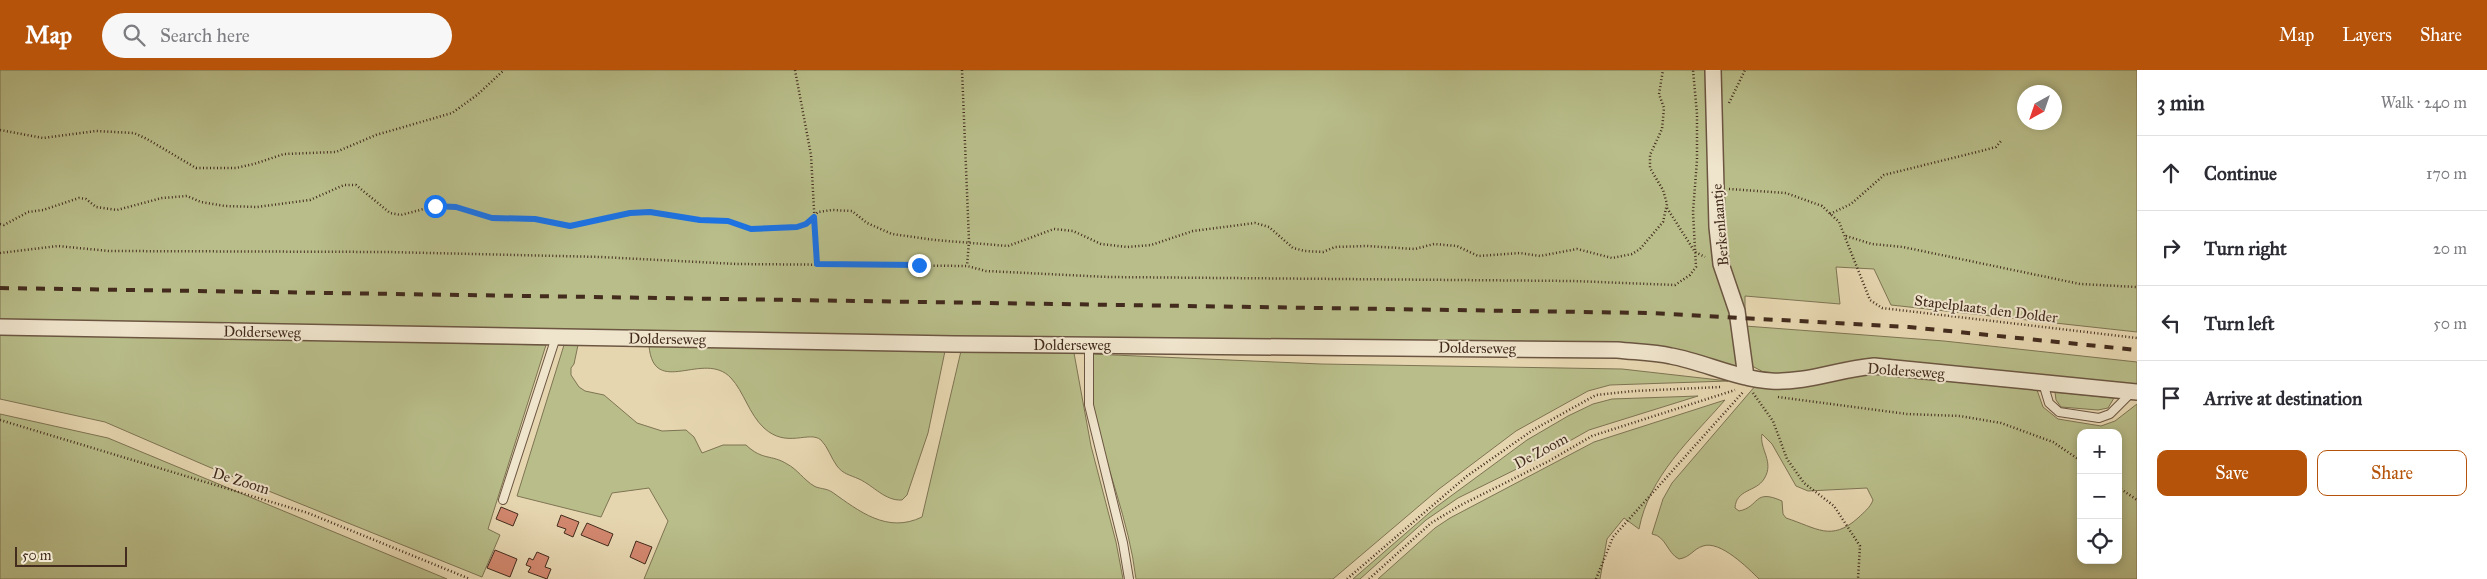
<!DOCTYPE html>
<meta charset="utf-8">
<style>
body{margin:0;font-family:"IM FELL Great Primer",serif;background:#f7f7f7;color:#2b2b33}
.controls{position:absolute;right:15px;bottom:15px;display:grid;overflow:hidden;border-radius:10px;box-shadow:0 2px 8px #0003}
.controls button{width:45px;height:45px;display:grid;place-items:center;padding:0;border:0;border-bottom:1px solid #e1e1e2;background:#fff;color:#2b2b33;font:25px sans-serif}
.compass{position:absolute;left:2017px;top:15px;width:45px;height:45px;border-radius:50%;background:#fff;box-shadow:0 2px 8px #0003;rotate:220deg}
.scale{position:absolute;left:15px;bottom:12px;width:112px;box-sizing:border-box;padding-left:5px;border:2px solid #432b1d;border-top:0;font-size:14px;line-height:18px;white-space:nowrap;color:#432b1d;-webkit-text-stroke:4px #efe4cc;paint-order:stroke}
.stop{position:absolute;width:15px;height:15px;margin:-11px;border:4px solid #1a73e8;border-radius:50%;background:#fff}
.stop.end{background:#1a73e8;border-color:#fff;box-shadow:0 1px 5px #0008}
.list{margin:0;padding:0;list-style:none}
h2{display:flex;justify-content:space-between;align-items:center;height:65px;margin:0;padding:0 20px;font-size:21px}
h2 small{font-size:16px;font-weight:400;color:#7c7c81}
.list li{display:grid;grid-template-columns:32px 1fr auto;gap:15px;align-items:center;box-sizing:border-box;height:75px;padding:0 20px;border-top:1px solid #e1e1e2}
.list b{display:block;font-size:19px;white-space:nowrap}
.list em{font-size:16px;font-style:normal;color:#7c7c81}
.actions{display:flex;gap:10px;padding:15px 20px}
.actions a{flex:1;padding:11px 0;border:1px solid #b45309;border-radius:10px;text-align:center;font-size:18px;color:#b45309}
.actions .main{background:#b45309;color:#fff}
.icon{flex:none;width:28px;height:28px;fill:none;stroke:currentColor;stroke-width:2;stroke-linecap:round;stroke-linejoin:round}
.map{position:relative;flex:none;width:2137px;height:509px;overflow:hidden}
header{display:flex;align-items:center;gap:30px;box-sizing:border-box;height:70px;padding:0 25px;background:#b45309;color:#fff}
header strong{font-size:24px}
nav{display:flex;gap:28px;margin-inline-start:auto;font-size:18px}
.search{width:350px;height:45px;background:#f7f7f7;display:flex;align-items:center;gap:12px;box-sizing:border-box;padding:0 18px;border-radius:28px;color:#7c7c81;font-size:19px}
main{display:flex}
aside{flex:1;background:#fff}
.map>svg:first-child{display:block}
.green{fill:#b8bd89;stroke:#7e7453;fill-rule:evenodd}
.building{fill:#d3886f;stroke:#432b1d}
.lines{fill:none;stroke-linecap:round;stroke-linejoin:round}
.service-casing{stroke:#6c5642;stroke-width:10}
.minor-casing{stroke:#6c5642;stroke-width:18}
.path{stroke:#432b1d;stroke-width:2.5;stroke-dasharray:1 2.5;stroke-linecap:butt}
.service{stroke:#efe4cc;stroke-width:8}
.minor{stroke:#efe4cc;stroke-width:15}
.rail{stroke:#432b1d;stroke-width:4;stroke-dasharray:9 9;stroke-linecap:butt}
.route{stroke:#1a73e8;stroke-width:6}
.labels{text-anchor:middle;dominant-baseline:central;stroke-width:4;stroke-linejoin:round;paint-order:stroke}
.street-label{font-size:15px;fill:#432b1d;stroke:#efe4cc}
</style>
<header>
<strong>Map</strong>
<div class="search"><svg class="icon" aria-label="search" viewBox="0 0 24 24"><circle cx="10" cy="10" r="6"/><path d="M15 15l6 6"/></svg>Search here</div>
<nav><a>Map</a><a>Layers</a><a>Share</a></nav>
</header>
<main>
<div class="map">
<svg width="2137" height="509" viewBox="0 0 2137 509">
<rect width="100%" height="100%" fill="#e6d6b0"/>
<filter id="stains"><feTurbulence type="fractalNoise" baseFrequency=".004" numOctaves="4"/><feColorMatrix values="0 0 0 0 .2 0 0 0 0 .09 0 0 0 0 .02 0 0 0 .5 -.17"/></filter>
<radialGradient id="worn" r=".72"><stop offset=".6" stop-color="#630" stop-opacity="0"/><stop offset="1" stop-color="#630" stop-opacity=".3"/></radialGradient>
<!-- green -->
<path class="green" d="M0,0H2137V262L1891,235L1874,199L1836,197L1840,234L1745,226V256L1944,271L2137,292V319L1875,290L1799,306H1771L1752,296H1729L1671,281L500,258L0,251ZM2024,22H2054V52H2024Z
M0,264L546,275L488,459L500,465L482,507L209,397L105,352L0,329Z
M564,275H578L574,294L571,298V305L579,317L585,321L604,325L637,353L662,361L686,360L694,367L702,383L723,375H746C763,391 771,384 787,394C797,399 804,410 814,416C819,419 826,418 832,422C859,441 887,464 922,447L961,281L1074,283L1091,376L1116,472L1123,509H644L668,451L649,418L612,423L601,447L517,426Z
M649,276L945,281L928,363L907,425L902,430C885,431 874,416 859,409C850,405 843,404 837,396C831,388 828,377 821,370C809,360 787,379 764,358C749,344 744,322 731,308C704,279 654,329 649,276Z
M1091,284L1321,294L1622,299L1728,311L1610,315L1588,321L1516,361L1439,419L1333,509H1136C1129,450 1105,396 1093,337C1090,320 1091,301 1091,284Z
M1874,304L2037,320L2043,337L2058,349L2101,356L2115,351L2137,334V509H1759C1748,498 1720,470 1703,476C1693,479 1691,487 1679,489C1667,483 1666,466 1652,464L1663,429L1672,413L1756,315ZM2081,363H2118V490H2081ZM1762,364L1772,374L1796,416L1808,421L1867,418L1873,430C1870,438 1864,442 1858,448C1831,472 1817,458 1786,448L1783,444L1782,431C1753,418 1760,437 1739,441L1735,438C1736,419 1756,422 1764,409C1775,392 1759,379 1762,364Z
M2055,322L2114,328L2108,338L2098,340L2061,337L2056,330Z
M1698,326L1589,360L1543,386L1458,428L1426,450L1360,509H1353L1436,437L1527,370L1568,346L1593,334L1612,329Z
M1725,330C1691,369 1649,406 1639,459L1624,448L1607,469L1600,509H1378L1435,458L1450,448L1594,372Z
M0,344L108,368L447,509H0Z"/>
<!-- building -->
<path class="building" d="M501,437L518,444L513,456L496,449Z
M561,445L579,452L573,467L564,463L566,459L557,456Z
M587,453L613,464L608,476L581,465Z
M636,471L652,477L645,494L630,487Z
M495,480L517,489L510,507L487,498Z
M537,482L549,487L545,497L551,499L547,509L528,502L531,497L526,495L529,488L533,490Z"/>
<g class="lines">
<!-- service casing -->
<g class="service-casing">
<path id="service" d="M1089,274V335L1123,473L1129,509
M2043,313L2049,333L2059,342L2099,348L2110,344L2132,322
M503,430L556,267"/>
</g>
<!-- minor casing -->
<g class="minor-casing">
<path id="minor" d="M1713,0L1717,157L1721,194L1737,241L1746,307
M0,257L954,274L1617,280C1635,282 1653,282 1671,286C1704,292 1737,309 1771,311C1807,313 1839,299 1874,296L2137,322"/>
</g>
<!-- path -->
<path class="path" d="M795,0L811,85L817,194
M962,0L969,171L967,196
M1729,33L1745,0
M0,60L43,68L96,61L134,63L147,69L196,98H236L254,94L284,84L336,82L376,65L452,43L477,25L504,0
M1729,119L1786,123L1822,136L1839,152L1870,230L1882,238L2137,268
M1667,138L1695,182L1705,187
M1830,144L1851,134L1884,105L1981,81L1996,77L2001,71
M0,154L4,155L28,142L43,140L79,128L86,129L96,137L117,140L162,128L187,126L201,132L225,136L257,137L310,130L344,115H356L390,143L401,145L435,136L456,137L492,147L535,149L570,156L630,143L650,142L700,151H728L751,159L797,157L806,154L818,142L832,140L852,141L867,153L892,164L935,170L1008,176L1054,159L1073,161L1101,174L1127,177L1151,175L1193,161L1255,153L1269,157L1293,178L1305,181L1323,182L1335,177L1367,176L1415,179L1434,174L1457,176L1478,186L1520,183L1540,186L1577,179L1612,188L1632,184L1640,179L1663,152L1667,134L1663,120L1650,98V85L1662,59L1664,38L1659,24L1663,0
M1846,166L1872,174L1903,177L2080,214L2137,217
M0,183L58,176L109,181L389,182L601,187L737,194L967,196L986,201L1108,207L1573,211L1675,215L1690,205L1696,197L1693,142L1697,90V44L1693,0
M1753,323L1773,351L1787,389L1804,413L1834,436L1860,476L1858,509
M1778,327L1907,344L1960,346L2001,353L2053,372L2081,391
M0,350L308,443L470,509
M2118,417L2137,430
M1347,509L1467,406L1533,360L1596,325L1634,321L1721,317
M1369,509L1431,453L1461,435L1549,391L1592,366L1735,320
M1596,509L1613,467L1744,321"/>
<!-- service -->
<use href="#service" class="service"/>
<!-- minor -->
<use href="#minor" class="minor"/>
<!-- rail -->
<path class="rail" d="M0,218L1650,243L1909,257L2137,280"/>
</g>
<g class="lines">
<!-- route -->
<path class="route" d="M435,136L456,137L492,148L535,149L570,156L630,143L650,142L700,150L728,151L751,159L797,157L806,154L814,147L817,194L919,195"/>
</g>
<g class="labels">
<!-- street labels -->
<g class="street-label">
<text transform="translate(1720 155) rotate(-95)">Berkenlaantje</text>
<text transform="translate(1986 239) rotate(7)">Stapelplaats den Dolder</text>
<text transform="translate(262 262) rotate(1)">Dolderseweg</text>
<text transform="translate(667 269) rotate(1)">Dolderseweg</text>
<text x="1072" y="275">Dolderseweg</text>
<text transform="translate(1477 278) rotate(1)">Dolderseweg</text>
<text transform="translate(1906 301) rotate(4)">Dolderseweg</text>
<text transform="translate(1541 381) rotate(-28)">De Zoom</text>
<text transform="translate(241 411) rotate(17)">De Zoom</text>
</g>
</g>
<rect width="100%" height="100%" filter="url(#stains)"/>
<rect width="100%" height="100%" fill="url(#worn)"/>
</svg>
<div class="controls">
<button>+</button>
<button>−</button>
<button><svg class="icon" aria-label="locate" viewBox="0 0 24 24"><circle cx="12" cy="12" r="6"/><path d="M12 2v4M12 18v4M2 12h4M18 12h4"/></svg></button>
</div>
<svg class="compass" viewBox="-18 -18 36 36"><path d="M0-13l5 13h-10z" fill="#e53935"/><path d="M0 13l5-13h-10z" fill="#7c7c81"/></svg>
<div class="scale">50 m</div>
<div class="stop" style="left:435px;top:136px"></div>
<div class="stop end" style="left:919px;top:195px"></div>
</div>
<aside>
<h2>3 min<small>Walk · 240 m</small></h2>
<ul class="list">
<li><svg class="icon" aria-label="ahead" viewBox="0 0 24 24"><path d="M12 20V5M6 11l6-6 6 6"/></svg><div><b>Continue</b></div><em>170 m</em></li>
<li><svg class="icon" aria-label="right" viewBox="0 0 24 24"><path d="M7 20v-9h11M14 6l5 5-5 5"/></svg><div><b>Turn right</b></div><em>20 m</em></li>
<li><svg class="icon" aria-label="left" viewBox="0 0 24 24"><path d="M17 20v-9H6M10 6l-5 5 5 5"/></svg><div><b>Turn left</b></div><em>50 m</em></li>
<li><svg class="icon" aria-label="arrive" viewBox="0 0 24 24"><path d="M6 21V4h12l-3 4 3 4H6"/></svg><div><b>Arrive at destination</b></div></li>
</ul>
<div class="actions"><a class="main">Save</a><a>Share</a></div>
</aside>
</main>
